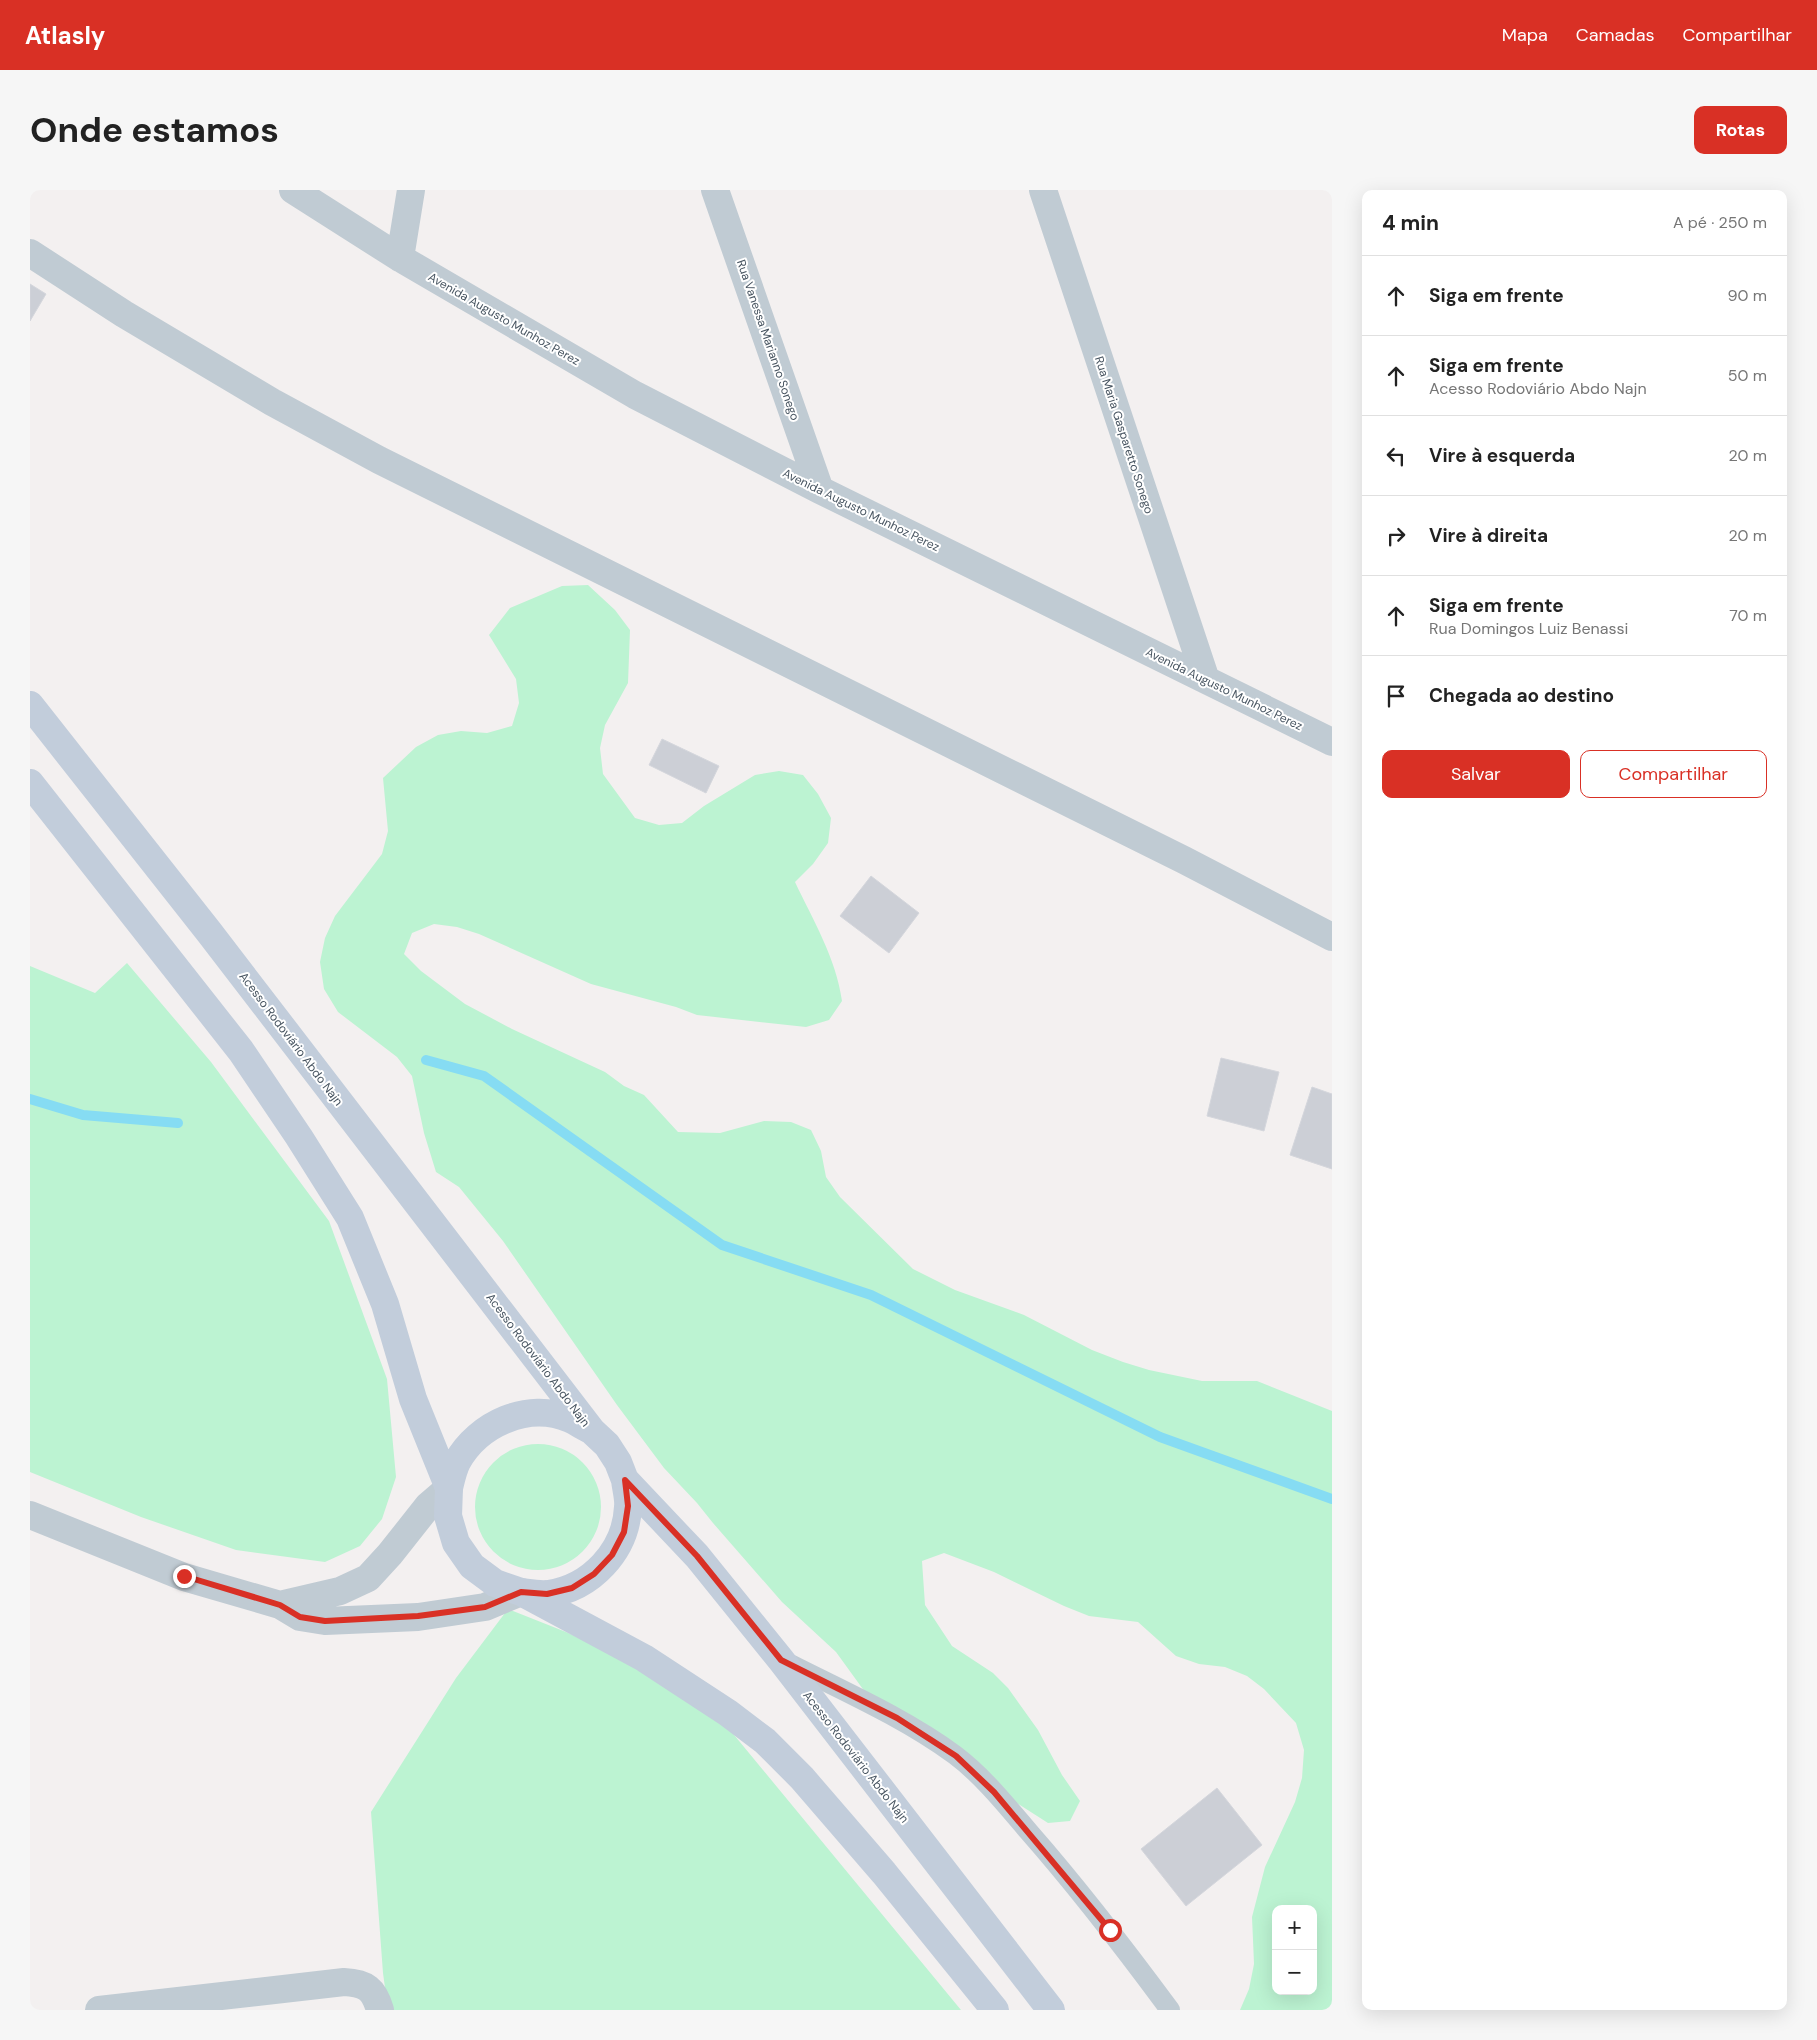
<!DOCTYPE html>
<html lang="pt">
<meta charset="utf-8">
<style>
body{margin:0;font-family:"DM Sans",sans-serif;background:#f6f6f6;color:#222}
.controls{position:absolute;right:15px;bottom:15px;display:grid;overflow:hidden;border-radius:10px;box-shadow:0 5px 20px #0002}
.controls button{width:45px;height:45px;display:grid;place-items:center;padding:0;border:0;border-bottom:1px solid #e0e0e0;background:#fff;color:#222;font:25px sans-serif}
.stop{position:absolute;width:15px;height:15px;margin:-11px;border:4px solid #d93025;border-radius:50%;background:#fff}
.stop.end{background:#d93025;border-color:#fff;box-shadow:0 1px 5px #0008}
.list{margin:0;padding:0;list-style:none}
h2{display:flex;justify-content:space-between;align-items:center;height:65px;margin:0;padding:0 20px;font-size:21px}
h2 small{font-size:16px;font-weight:400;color:#767676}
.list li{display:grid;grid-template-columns:32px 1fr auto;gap:15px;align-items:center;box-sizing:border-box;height:80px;padding:0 20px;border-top:1px solid #e0e0e0}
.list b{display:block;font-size:19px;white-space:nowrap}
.list p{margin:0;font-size:16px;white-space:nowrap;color:#767676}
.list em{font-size:16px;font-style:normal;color:#767676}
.actions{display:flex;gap:10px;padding:15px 20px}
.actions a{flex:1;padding:11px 0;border:1px solid #d93025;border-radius:10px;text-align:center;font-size:18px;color:#d93025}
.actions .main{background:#d93025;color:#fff}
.icon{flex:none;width:28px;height:28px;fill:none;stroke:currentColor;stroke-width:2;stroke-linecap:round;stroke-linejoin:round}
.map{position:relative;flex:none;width:1302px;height:1820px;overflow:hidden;border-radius:10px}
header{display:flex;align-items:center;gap:30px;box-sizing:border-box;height:70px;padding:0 25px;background:#d93025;color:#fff}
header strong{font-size:24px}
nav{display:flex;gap:28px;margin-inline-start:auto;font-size:18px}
.intro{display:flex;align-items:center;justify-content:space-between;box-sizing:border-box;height:120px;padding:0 30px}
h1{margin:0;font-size:35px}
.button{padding:12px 22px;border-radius:10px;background:#d93025;color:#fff;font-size:18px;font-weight:700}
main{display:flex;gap:30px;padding:0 30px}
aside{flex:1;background:#fff;border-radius:10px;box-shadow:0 5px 20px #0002}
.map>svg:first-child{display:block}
.green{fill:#bcf3d2;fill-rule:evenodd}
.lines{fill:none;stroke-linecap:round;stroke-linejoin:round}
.stream{stroke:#86dcf3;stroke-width:10}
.building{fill:#cccfd6;stroke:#d4d6dc}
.lane{stroke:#c0cbd3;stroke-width:20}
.street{stroke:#c0cbd3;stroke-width:28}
.secondary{stroke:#c2cddb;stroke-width:28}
.route{stroke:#d93025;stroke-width:6}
.labels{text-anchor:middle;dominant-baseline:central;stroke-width:4;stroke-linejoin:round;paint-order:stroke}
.street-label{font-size:12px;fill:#475460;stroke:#fff}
</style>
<header>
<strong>Atlasly</strong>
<nav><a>Mapa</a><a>Camadas</a><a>Compartilhar</a></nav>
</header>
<div class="intro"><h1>Onde estamos</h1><a class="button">Rotas</a></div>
<main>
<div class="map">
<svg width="1302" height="1820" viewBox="0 0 1302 1820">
<rect width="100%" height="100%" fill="#f3f0f0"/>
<!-- green -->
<path class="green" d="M558,395L585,420L600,440L598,493L575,535L570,558L573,584L605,628L629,635L652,633L674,616L725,585L749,581L773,585L788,604L801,628L798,653L783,674L765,692C783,730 806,768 812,811L799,830L776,837L667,825L646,817L561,794L449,744L427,737L404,734L382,743L374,764L391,781L435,814L482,839L575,882L594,896L614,905L648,942L690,943L734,931L761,932L781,940L791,961L796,987L810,1007L883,1079L925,1100L994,1125L1062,1160L1093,1172L1119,1180L1172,1191H1227L1302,1221V1820H1210L1219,1799L1224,1774L1222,1727L1235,1677L1265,1612L1272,1588L1274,1560L1266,1533L1234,1499L1217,1486L1195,1477L1169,1474L1146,1466L1108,1432L1059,1426L1034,1416L964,1382L914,1363L892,1371L895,1415L922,1456L963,1483L978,1498L1008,1540L1032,1585L1050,1611L1040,1631L1018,1633L976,1606L835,1502L806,1462L752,1412L683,1333L667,1313L634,1278L587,1215L473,1051L429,997L406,982L394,943L382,886L367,867L308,822L294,799L290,772L295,748L305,726L352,664L358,641L353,588L386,557L408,545L431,541L457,543L482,536L489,513L486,489L459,445L480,418L532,396ZM1246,1719H1283V1801H1246Z
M97,773L181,872L299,1031L357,1189L366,1287L352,1329L330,1356L295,1372L206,1360L111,1327L0,1282V776L65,803Z
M445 1317a63 63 0 1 1 126 0a63 63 0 1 1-126 0Z
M478,1419L536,1442L605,1475L686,1523L931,1820H358L353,1783L341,1622L426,1488Z"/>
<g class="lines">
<!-- stream -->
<path class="stream" d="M396,870L454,886L692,1055L841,1105L1130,1247L1302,1309
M0,909L53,925L148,933"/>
</g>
<!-- building -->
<path class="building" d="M0,94L16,104L0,131Z
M632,549L689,576L676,603L619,575Z
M841,686L889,723L859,763L810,726Z
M1191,868L1249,882L1234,941L1177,926Z
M1282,897L1302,904V979L1260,965Z
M1187,1598L1232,1655L1156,1716L1111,1659Z"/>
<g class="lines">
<!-- lane -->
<path class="lane" d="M756,1472C813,1501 873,1527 925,1565C953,1586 976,1615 999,1642C1049,1699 1095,1759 1140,1820"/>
<!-- street -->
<path class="street" d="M263,0L370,68L605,205L790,300L1302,552
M685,0L790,300
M1013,0L1176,490
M0,63L94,124L242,212L349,270L1154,670L1302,747
M370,68L381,0
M0,1325L154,1387L250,1415L270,1427L295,1431L388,1427L455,1417L491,1402
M250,1415L310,1401L338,1388L360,1364L398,1316L419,1298
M69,1820L314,1792C336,1793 344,1799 350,1820"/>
<!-- secondary -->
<path class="secondary" d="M0,515L179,742L562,1241L577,1255L588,1272L595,1290L667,1366L751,1470L1021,1820
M0,593L211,861L269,947L320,1028L355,1114L383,1209L419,1298L418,1326L426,1353L442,1376L465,1393L491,1402L614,1468L698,1523L735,1551L772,1588L854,1683L965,1820
M419,1298C421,1290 423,1280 427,1272C448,1234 498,1211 540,1229C547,1232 554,1237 561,1240
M491,1402C499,1403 509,1405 518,1404C561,1398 596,1361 598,1317C599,1309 596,1299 595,1290"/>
</g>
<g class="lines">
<!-- route -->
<path class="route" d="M154,1386L250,1415L270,1427L295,1431L388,1426L455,1417L491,1402L517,1404L542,1398L564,1384L582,1365L594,1342L598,1316L595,1290L667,1366L751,1470L867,1528L926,1566L964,1602L1080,1740"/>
</g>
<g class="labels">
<!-- street labels -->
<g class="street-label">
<text transform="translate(474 129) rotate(30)">Avenida Augusto Munhoz Perez</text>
<text transform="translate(738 150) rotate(71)">Rua Vanessa Marianno Sonego</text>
<text transform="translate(1094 245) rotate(72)">Rua Maria Gasparetto Sonego</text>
<text transform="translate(831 320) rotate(26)">Avenida Augusto Munhoz Perez</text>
<text transform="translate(1194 499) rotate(26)">Avenida Augusto Munhoz Perez</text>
<text transform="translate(261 849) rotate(53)">Acesso Rodoviário Abdo Najn</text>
<text transform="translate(508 1170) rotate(53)">Acesso Rodoviário Abdo Najn</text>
<text transform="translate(826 1567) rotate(52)">Acesso Rodoviário Abdo Najn</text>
</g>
</g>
</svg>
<div class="controls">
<button>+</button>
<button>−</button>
</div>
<div class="stop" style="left:1080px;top:1740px"></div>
<div class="stop end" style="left:154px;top:1386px"></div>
</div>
<aside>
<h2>4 min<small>A pé · 250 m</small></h2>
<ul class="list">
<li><svg class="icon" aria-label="ahead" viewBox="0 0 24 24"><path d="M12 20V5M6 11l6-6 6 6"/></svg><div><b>Siga em frente</b></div><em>90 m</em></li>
<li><svg class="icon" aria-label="ahead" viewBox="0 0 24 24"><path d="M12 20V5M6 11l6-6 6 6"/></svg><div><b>Siga em frente</b><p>Acesso Rodoviário Abdo Najn</p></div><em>50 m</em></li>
<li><svg class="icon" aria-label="left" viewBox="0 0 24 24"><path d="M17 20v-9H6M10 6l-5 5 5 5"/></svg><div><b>Vire à esquerda</b></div><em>20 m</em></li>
<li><svg class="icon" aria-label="right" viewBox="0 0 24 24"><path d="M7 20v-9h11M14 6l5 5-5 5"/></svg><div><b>Vire à direita</b></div><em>20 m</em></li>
<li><svg class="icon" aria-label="ahead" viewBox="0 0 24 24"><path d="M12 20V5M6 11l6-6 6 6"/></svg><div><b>Siga em frente</b><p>Rua Domingos Luiz Benassi</p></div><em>70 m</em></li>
<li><svg class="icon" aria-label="arrive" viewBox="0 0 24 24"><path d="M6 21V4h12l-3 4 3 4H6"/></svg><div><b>Chegada ao destino</b></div></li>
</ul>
<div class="actions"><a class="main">Salvar</a><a>Compartilhar</a></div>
</aside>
</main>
